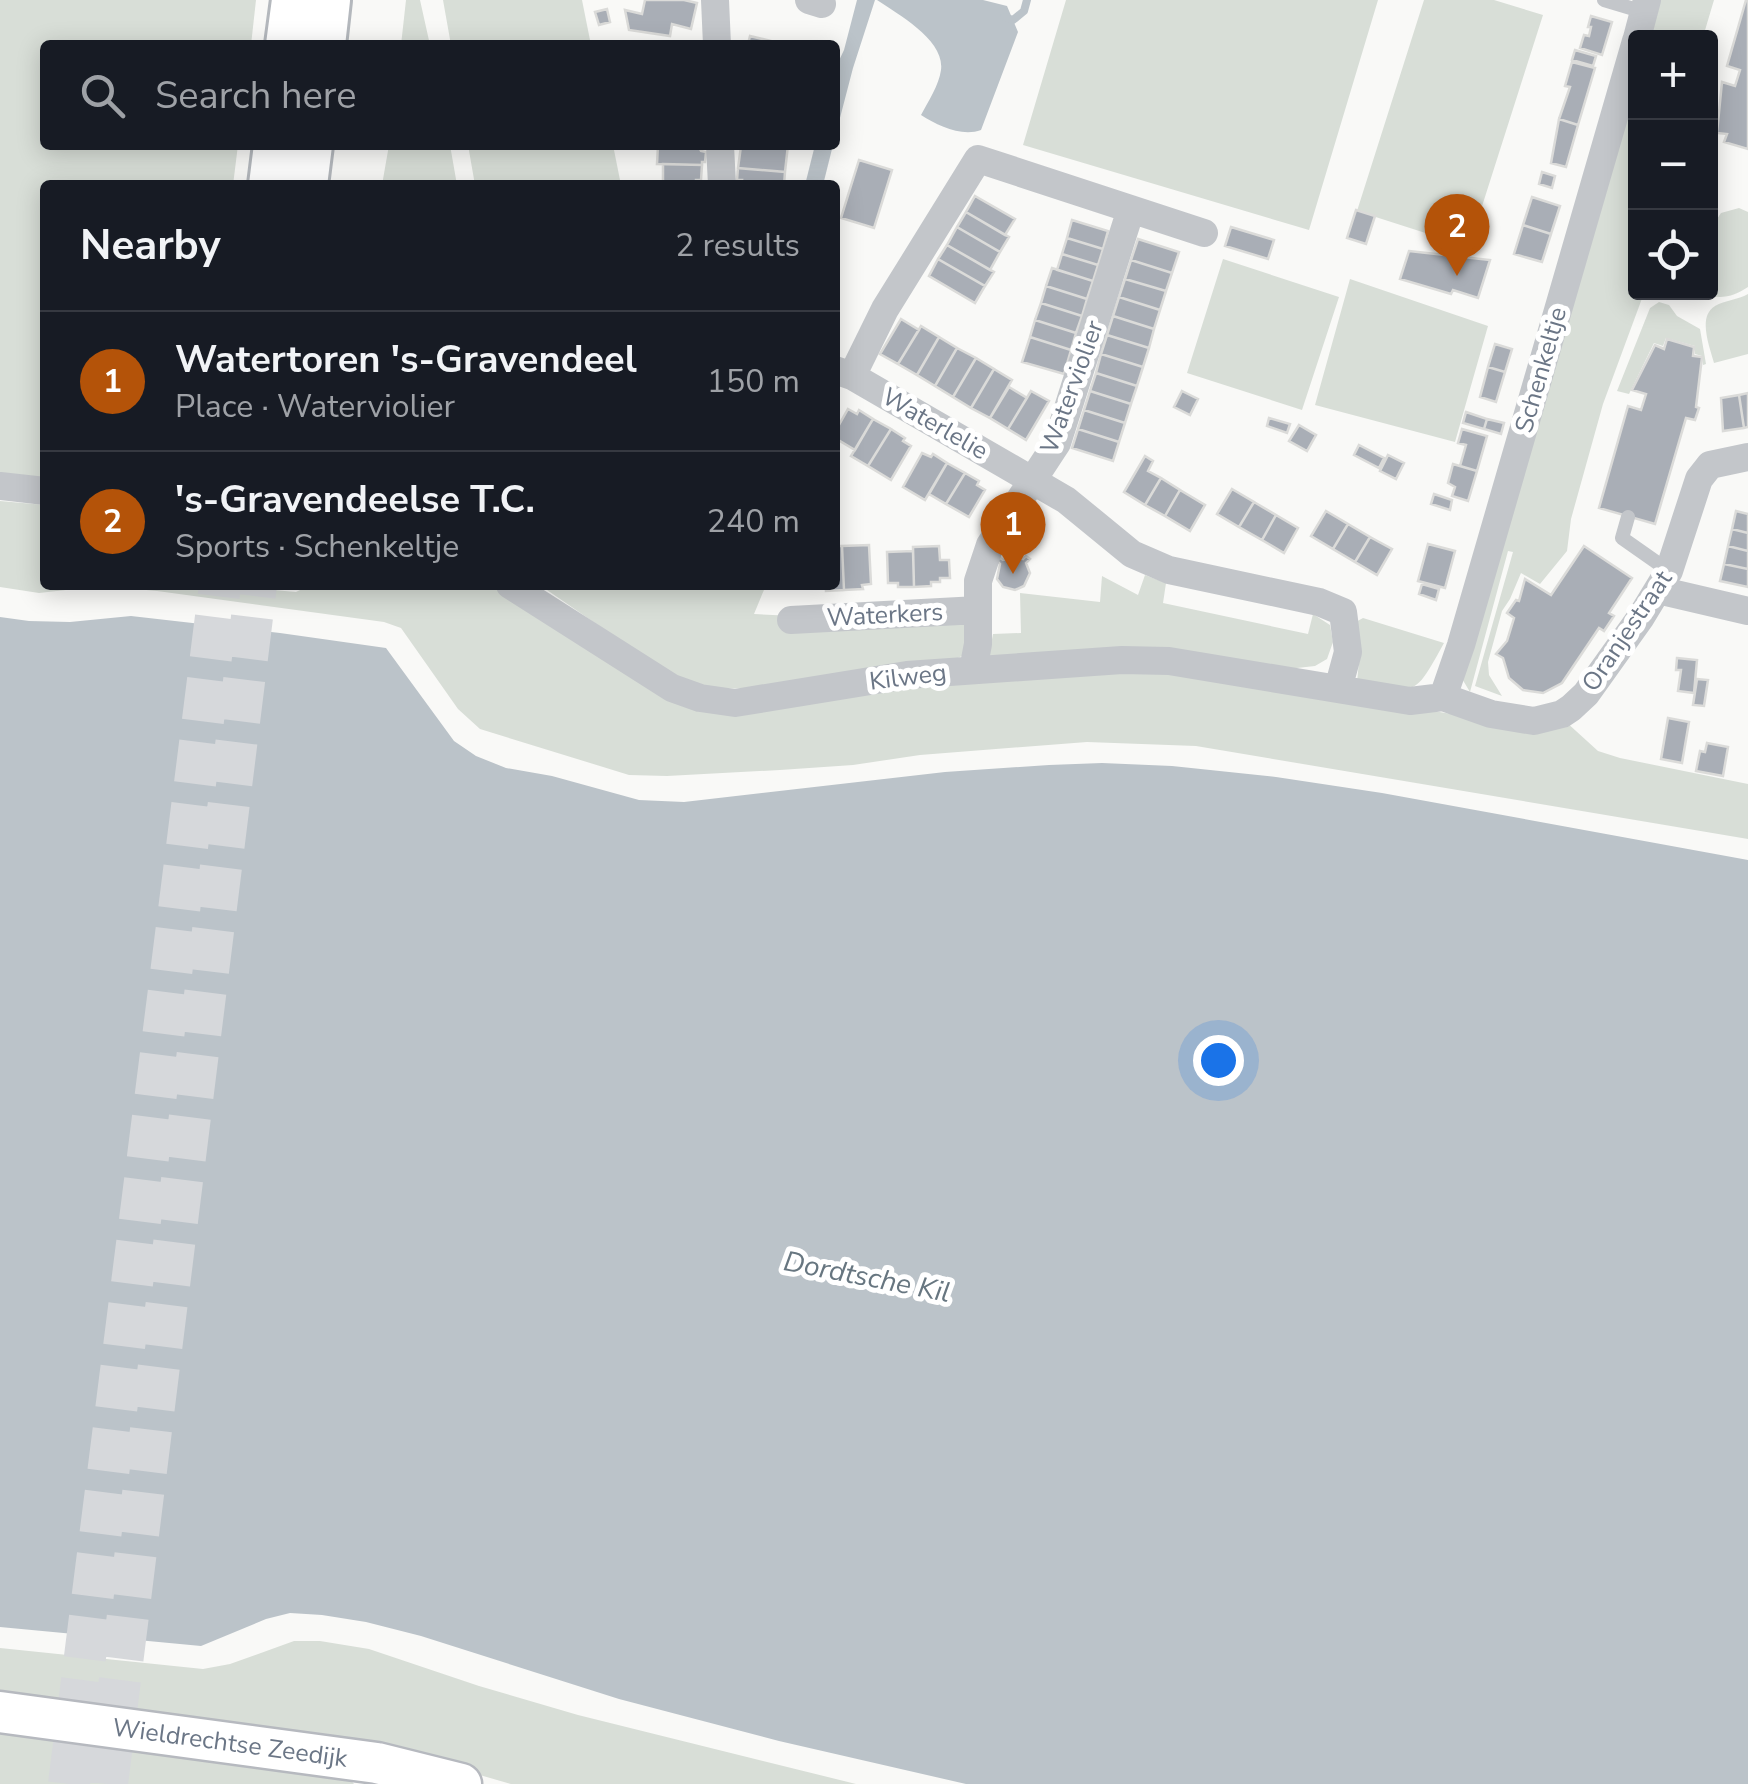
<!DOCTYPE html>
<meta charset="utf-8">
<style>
body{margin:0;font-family:"Nunito Sans",sans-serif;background:#242831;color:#f1f3f6}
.controls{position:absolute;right:30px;top:30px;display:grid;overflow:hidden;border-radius:10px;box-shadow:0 5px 25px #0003}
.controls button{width:90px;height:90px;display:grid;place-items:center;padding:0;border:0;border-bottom:2px solid #363941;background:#171b24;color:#f1f3f6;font:50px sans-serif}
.you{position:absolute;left:1218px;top:1060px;width:35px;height:35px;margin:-25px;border:8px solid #fff;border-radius:50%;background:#1a73e8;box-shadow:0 0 0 15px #1a73e833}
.badge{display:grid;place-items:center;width:65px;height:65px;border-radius:50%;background:#b45309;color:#fff;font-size:32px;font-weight:700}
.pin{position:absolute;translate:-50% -82px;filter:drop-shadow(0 2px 5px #0008)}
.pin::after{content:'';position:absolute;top:52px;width:35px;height:30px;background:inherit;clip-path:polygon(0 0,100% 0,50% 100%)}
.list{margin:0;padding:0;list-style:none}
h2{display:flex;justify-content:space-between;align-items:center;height:130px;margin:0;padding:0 40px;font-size:42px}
h2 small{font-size:32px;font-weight:400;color:#9ea1a6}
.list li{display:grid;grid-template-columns:65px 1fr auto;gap:30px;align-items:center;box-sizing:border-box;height:140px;padding:0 40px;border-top:2px solid #363941}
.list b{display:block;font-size:38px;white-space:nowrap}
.list p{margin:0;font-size:32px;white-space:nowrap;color:#9ea1a6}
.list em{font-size:32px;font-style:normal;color:#9ea1a6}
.icon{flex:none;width:55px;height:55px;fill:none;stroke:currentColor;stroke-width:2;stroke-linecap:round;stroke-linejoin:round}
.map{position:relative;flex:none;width:1748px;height:1784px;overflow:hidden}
.search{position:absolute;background:#171b24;box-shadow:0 5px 25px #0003;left:40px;top:40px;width:800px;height:110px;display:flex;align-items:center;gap:25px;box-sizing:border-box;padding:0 35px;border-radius:10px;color:#9ea1a6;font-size:38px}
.panel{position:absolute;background:#171b24;box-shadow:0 5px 25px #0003;left:40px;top:180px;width:800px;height:410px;border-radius:10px}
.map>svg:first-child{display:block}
.green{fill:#d8ded7}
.water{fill:#bbc3c9}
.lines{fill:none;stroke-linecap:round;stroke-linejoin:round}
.stream{stroke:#bbc3c9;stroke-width:8}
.building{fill:#a9aeb6;stroke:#dbdbd9;stroke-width:2.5}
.primary-tunnel{stroke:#d6d8db;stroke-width:42;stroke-dasharray:42 21;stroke-linecap:butt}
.secondary-casing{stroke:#b6b9bf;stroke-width:45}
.primary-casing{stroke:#b4b8bd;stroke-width:48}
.lane{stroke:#c3c6ca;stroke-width:14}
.street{stroke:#c3c6ca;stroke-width:28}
.secondary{stroke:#fff;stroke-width:40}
.primary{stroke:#fff;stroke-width:42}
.labels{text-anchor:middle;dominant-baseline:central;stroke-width:10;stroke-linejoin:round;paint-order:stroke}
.street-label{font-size:25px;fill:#6b7686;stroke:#fff}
.water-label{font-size:28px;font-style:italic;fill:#677680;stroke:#fff}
</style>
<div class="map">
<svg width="1748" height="1784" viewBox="0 0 1748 1784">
<rect width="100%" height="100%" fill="#f9f9f7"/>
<!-- green -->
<path class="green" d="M0,0H256L251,45H45V145H238L233,185H45V483L0,477Z
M406,0H420L430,45H401Z
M443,0H582L591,45H451Z
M1066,0H1378L1309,230L1023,145Z
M1424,0H1494L1543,15L1469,247L1357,211Z
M1654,0H1714L1703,37L1643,38Z
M1635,63L1636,292L1644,293L1603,404L1571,519L1567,551L1540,584L1521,573L1510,599L1502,611L1488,662L1489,675L1502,696L1475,686L1513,552L1508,551L1470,692L1461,677Z
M389,145H450L457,185H382Z
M468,145H613L621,185H475Z
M1739,208L1748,212V287C1735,296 1718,301 1705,293L1710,292L1711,228L1721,213Z
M1223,259L1339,297L1302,410L1187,373Z
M1350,279L1488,326L1455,442L1315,405Z
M1748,294V354L1714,363C1710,347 1697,317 1715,306C1725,300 1738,300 1748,294Z
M1659,302L1669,305L1677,316L1700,329L1706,364L1703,365L1702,356L1695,354V346L1666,338L1663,346L1654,343L1629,394L1617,391L1650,308Z
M0,501L45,505V585H215L296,592L302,589L304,585H494L671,697L976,675L1160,671L1240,679L1500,722L1565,721L1598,751L1620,758L1748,784V839L1196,746L1087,742L920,755L853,765L780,770L667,776L629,775L480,729L458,709L401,628L384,622L157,591L102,586L39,593L0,587Z
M1145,575L1166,583L1163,603L1308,634L1313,614L1330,625L1333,642L1327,659L1315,666L1297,668L1294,672L988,661L993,634L1021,633L1020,593L1100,602L1102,576L1138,595Z
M546,585H766L754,614L967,624L964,655L948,663L755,688L714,689L685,685L547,590Z
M1363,618L1444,643C1413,699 1418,692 1357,683L1360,649L1354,623Z
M294,1641H320L369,1649L479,1686L578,1715L856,1784H511L393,1750L0,1701V1648L203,1669L230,1664Z
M0,1724L341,1769L354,1784H0Z"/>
<!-- water -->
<path class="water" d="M857,0H875L853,68L835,137V69L844,50Z
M877,0H983L1007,6L1018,32L981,130C962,137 938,126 921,115C928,102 939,85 941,70C945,40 899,15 877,0Z
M815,145H833L823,185H805Z
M131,616L280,633L386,648L454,741L476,756L506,768L552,776L639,800L684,802L945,772L1049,765L1102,763L1172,766L1276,777L1382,793L1748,860V1784H966L779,1741L619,1699L421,1636L366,1622L322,1615L290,1613L266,1619L201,1646L0,1627V617L29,621L70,622Z"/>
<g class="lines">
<!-- stream -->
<path class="stream" d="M1004,17L1013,20L1024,11L1027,0"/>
</g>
<!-- building -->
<path class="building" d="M645,0H684L697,3L691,29L672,24L670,36L629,30L625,10L642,14Z
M1746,0H1748V149L1724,142L1727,134L1717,133L1722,82L1735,86L1740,70L1727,66Z
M607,9L610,22L599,25L595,12Z
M1591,16L1612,22L1602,55L1580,48L1584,35L1589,36L1591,27H1588Z
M750,36L783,44V45H741L742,43L748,44Z
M1575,50L1596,56L1593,66L1572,60Z
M1572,62L1595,68L1578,125L1559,119L1570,87L1565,86Z
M1559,119L1578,125L1566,167L1551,163Z
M658,145H698L701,151L706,152L705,162H702V165L657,164Z
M745,145H788L785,172L738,168L741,146Z
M859,160L892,170L874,228L841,218Z
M663,164L702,165L701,180H696V185H663Z
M738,168L785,172L784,185H741L742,180H737Z
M1542,172L1555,176L1552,188L1539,184Z
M975,196L1015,219L1005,235L966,212Z
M1532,197L1560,206L1551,234L1523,225Z
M1356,210L1375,216L1366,244L1347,238Z
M966,212L1009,237L1000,252L957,227Z
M1072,220L1108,231L1103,249L1067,238Z
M1523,225L1551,234L1542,262L1514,254Z
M957,227L1000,252L990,270L947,245Z
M1231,227L1274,240L1268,259L1225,246Z
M1067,238L1103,249L1098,265L1062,254Z
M1138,239L1179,252L1172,273L1131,260Z
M947,245L994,272L985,286L938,259Z
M1409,251L1490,260L1478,298L1453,290L1451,294L1400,279Z
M1062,254L1098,265L1093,281L1057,270Z
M938,259L985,286L975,303L929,276Z
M1131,260L1172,273L1166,291L1125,279Z
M1052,268L1093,281L1087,299L1046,286Z
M1125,279L1166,291L1160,310L1119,297Z
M1046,286L1087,299L1082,316L1041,303Z
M1119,297L1160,310L1154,329L1113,316Z
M1041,303L1082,316L1076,333L1035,320Z
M1113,316L1154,329L1149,348L1107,335Z
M901,319L919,330L898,364L880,354Z
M1035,320L1076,333L1071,350L1030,337Z
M921,326L939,337L917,375L898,364Z
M1107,335L1149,348L1143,367L1101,354Z
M939,337L957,348L935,386L917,375Z
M1030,337L1071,350L1064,374L1022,362Z
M1667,339L1694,347L1693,356L1702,357L1696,407L1699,408L1695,420L1686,418L1655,524L1599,508L1628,406L1641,410L1646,394L1632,390L1655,345L1664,349Z
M1495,344L1512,349L1505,372L1488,367Z
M957,348L976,358L953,397L935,386Z
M1101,354L1143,367L1137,386L1096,373Z
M976,358L994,369L971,408L953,397Z
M1488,367L1505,372L1496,402L1480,397Z
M994,369L1012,380L990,418L971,408Z
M1096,373L1137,386L1131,404L1090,391Z
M1009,387L1027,398L1008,429L990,418Z
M1031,391L1049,401L1026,440L1008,429Z
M1090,391L1131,404L1125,423L1084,410Z
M1182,391L1198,399L1190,415L1174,407Z
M1748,393V427L1744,428L1739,395Z
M1739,395L1744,428L1723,431L1721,398Z
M848,409L857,414L859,410L873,419L855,450L835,438V432Z
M1084,410L1125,423L1119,442L1078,429Z
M1466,412L1487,419L1484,429L1463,423Z
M1269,418L1290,424L1287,433L1267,426Z
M873,419L891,429L868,466L851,456Z
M1487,419L1504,423L1501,434L1484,429Z
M1299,425L1316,435L1307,451L1289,441Z
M891,429L905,438L903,441L911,446L891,480L868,466Z
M1078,429L1119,442L1113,461L1072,448Z
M1462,429L1487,436L1477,471L1460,466L1466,445L1458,443Z
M1359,445L1384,458L1379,468L1354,455Z
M922,453L931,457L933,454L947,463L925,500L903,487Z
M1388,455L1404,463L1396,479L1380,471Z
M1145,456L1153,461L1148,471L1161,478L1145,505L1124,492Z
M947,463L965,473L946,504L929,494Z
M1453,464L1477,471L1468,501L1452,496L1455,487L1448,483Z
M965,473L979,481L977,485L985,490L969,517L946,504Z
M1161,478L1180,490L1165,516L1145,505Z
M1232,489L1254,502L1239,527L1217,514Z
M1180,490L1205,505L1190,531L1165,516Z
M1434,494L1452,500L1450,510L1431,504Z
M1254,502L1276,515L1262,540L1239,527Z
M1326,511L1348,524L1333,549L1311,536Z
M1736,511L1748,514V533L1732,529Z
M1276,515L1298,528L1284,553L1262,540Z
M1348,524L1370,537L1355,562L1333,549Z
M1732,529L1748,533V551L1728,546Z
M1370,537L1392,549L1377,575L1355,562Z
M1428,544L1455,551L1445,588L1418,581Z
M869,545L871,584L862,585L863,589L844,590L842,546Z
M835,546H842L844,590L826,591V585H835Z
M939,546L940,560H949L950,578H940V582H931V586L914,587L913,547Z
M1584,546L1632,578L1609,613L1614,616L1604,631L1599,628L1562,683L1543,693L1523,690L1509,678L1503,658L1496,654L1507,641L1514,618L1507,613L1516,600L1519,601L1525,579L1551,595Z
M1728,546L1748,551V569L1724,564Z
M913,551L914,587H898V583H888L887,552Z
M1026,556L1030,559L1026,563L1030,573L1024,586L1015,590L1003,587L997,579L1000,564L996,560L999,557L1003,560L1016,557L1023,559Z
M1724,564L1748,569V587L1720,581Z
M1422,584L1439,589L1436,600L1419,594Z
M1677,658L1697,660L1694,693L1678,691L1681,670H1676Z
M1697,679L1708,680L1704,706L1693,705Z
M1668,718L1689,722L1682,763L1661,759Z
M1707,743L1728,747L1723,776L1696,771L1700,751L1705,752Z"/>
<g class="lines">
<!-- primary-tunnel -->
<path class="primary-tunnel" d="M69,1784L220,585
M107,1784L256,585"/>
<!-- secondary casing -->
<g class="secondary-casing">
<g id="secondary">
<path id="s1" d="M0,1712L377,1763L461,1784"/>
</g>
</g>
<!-- primary casing -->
<g class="primary-casing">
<path id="primary" d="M287,45L293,0
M324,45L329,0
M270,185L275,145
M306,185L311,145"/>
</g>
<!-- lane -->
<path class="lane" d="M1604,0L1644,12
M1628,517L1622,538L1669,571"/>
<!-- street -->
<path class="street" d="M715,0L717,45
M809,0L822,4
M1637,38L1647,0
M720,145L722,185
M835,370L852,376L1066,500L1132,554L1169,570L1319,602L1343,612L1348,652L1338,689
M852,376L885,309L978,159L1204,233
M0,486L45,491
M510,585L672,688L700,698L735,703L907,675L1122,660L1169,661L1410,701L1443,697L1491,714L1534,721L1562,714L1571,708L1586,694L1641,617L1669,571L1699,479L1710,465L1748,457
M1658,590L1748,611
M791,620L978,610
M973,670L978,644V581L990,545L1057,443L1131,209
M1443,697L1461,645L1636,41"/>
<!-- secondary -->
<use href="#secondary" class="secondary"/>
<!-- primary -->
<use href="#primary" class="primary"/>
</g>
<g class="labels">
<!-- street labels -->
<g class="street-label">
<text transform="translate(1541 370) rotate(-74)">Schenkeltje</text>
<text transform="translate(1072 387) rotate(-70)">Waterviolier</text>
<text transform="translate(935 424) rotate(30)">Waterlelie</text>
<text transform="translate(885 615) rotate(-3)">Waterkers</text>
<text transform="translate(1627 631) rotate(-56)">Oranjestraat</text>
<text transform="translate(908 677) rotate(-7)">Kilweg</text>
<text stroke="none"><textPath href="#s1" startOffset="232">Wieldrechtse Zeedijk</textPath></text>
</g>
<!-- water labels -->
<g class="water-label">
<text transform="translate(867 1277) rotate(11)">Dordtsche Kil</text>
</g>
</g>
</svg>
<div class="controls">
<button>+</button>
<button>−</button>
<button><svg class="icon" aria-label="locate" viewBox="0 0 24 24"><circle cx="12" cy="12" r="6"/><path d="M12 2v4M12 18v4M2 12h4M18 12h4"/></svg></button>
</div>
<div class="you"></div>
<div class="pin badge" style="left:1013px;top:574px">1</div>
<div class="pin badge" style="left:1457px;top:276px">2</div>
<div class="search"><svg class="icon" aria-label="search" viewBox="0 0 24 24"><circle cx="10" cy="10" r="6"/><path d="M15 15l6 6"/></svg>Search here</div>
<section class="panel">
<h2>Nearby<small>2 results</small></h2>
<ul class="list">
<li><span class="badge">1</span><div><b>Watertoren 's-Gravendeel</b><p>Place · Waterviolier</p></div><em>150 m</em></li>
<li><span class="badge">2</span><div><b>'s-Gravendeelse T.C.</b><p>Sports · Schenkeltje</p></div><em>240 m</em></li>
</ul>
</section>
</div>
